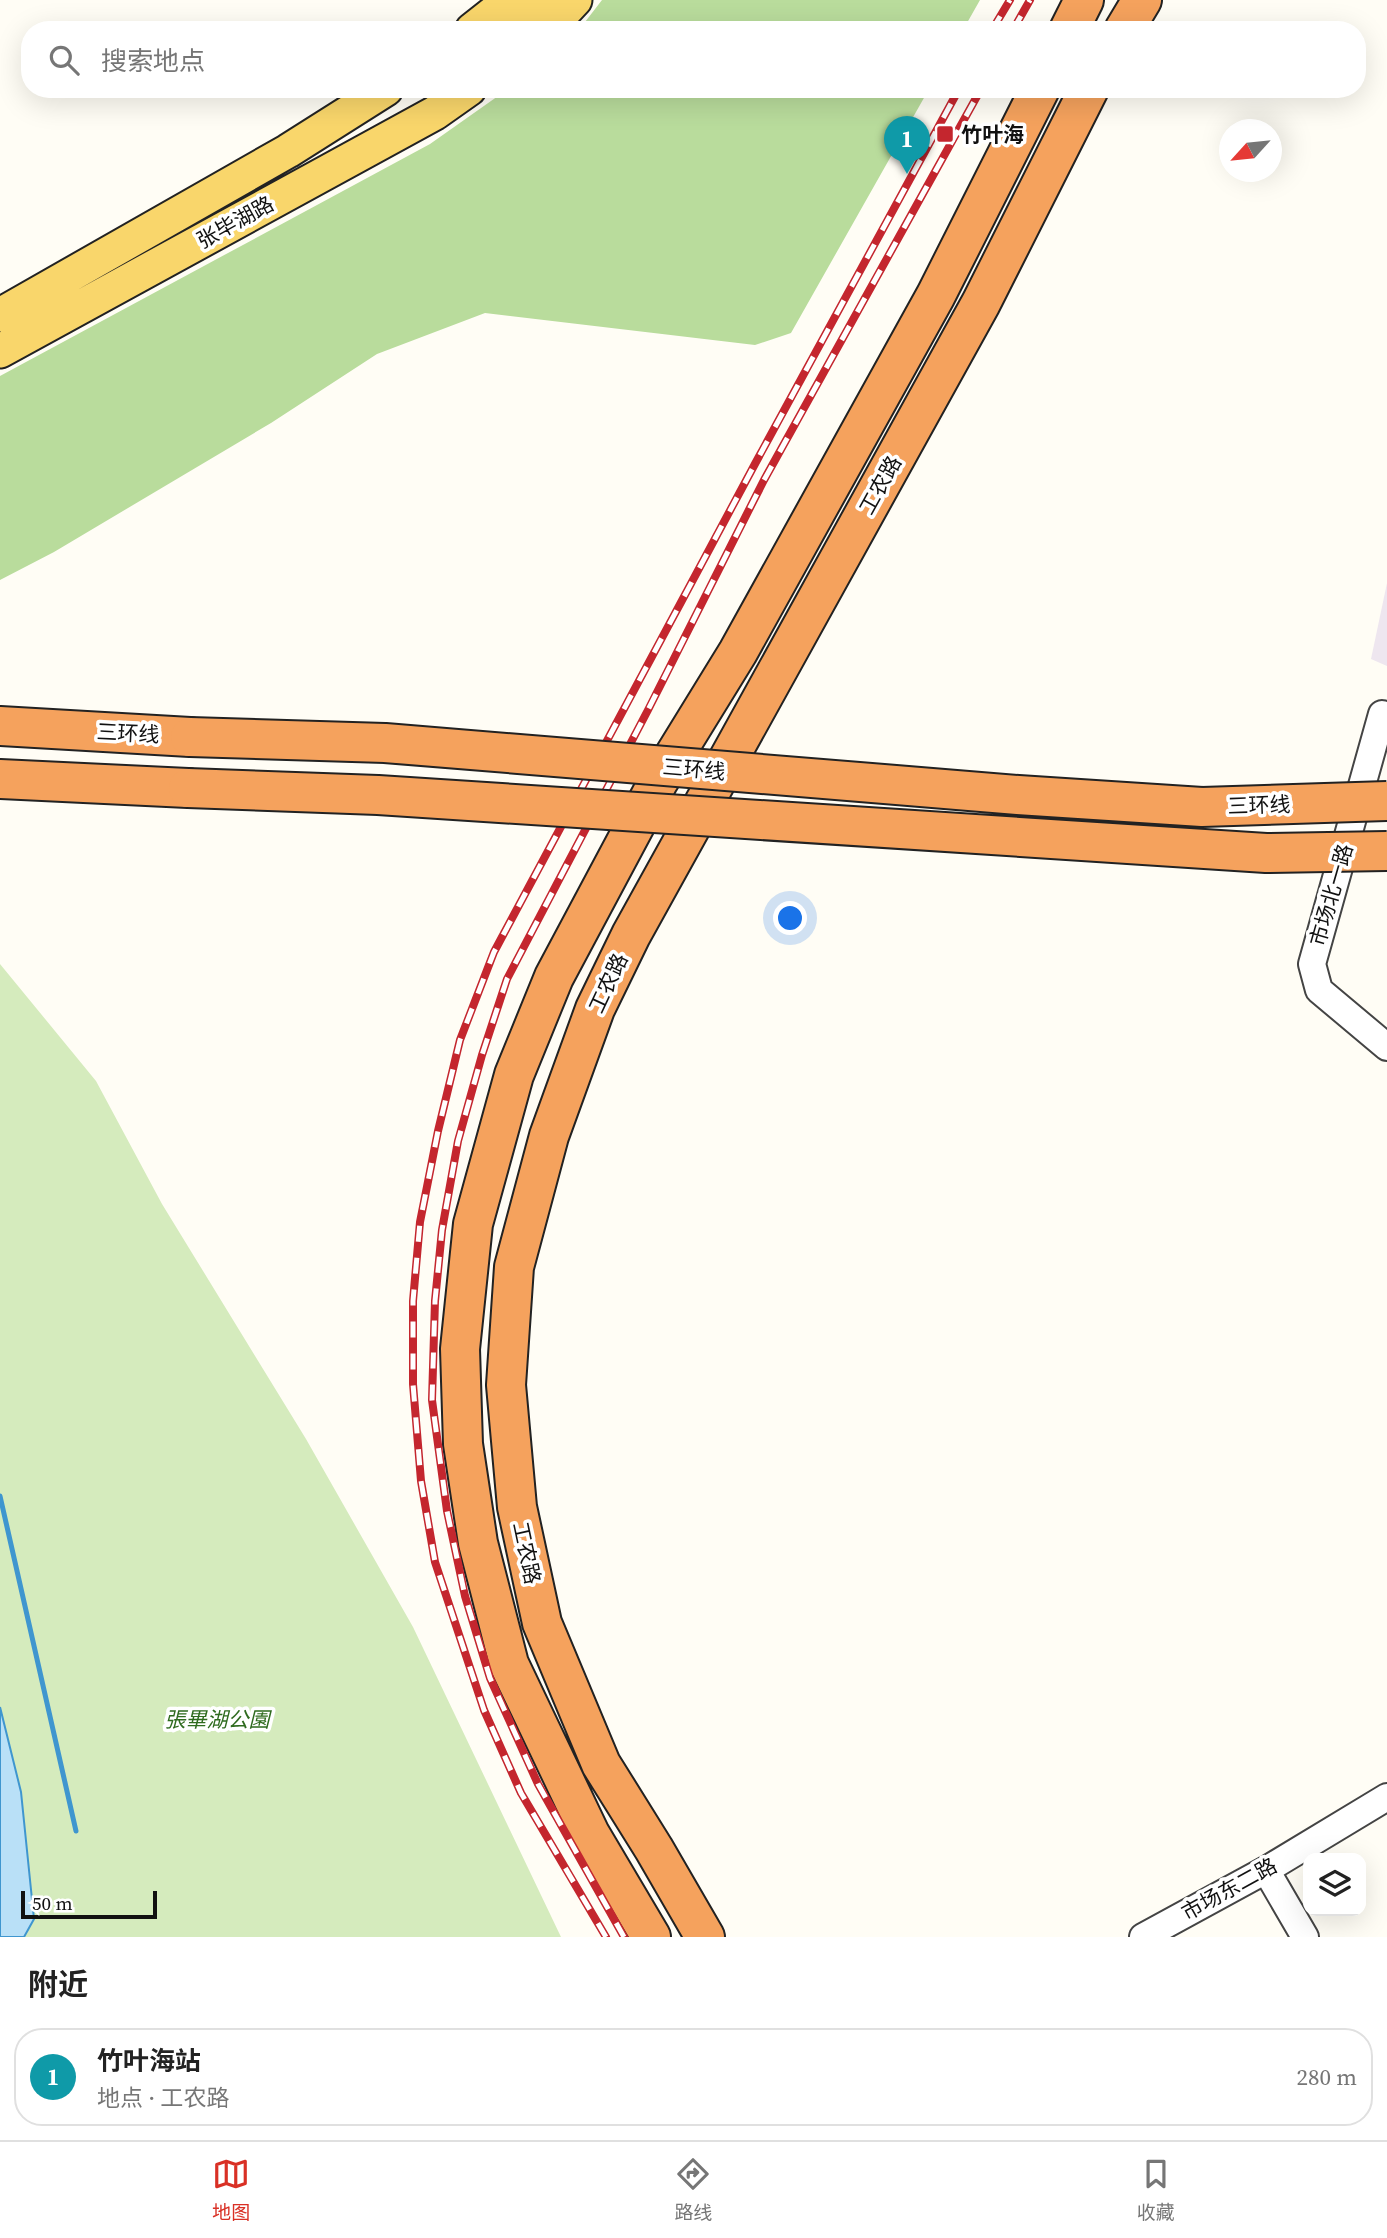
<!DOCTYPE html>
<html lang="zh">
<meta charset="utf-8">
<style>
body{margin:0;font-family:"Source Serif 4","Noto Sans SC",serif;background:#f6f6f6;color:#222}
.controls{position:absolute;right:21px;bottom:21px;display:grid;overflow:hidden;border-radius:14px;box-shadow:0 7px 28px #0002}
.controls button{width:63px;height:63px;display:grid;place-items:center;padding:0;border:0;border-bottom:2px solid #e0e0e0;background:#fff;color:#222;font:35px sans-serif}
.compass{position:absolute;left:1219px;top:119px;width:63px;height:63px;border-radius:50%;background:#fff;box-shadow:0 7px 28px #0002;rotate:243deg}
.scale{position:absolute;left:21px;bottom:18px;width:136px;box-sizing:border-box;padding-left:7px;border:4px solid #111;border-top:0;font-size:19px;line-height:24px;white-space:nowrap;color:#111;-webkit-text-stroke:5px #fff;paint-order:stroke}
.you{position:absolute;left:791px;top:919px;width:24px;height:24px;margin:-18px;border:5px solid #fff;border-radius:50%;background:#1a73e8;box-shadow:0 0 0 10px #1a73e833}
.badge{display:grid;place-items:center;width:46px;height:46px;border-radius:50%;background:#d93025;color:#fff;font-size:23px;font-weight:700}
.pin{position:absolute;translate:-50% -58px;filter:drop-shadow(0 2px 4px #0008)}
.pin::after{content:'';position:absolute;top:37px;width:24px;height:21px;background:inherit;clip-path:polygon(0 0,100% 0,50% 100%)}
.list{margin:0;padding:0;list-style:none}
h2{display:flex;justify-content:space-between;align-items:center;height:91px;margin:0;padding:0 28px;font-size:30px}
h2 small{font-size:23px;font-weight:400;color:#767676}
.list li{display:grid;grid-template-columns:46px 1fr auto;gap:21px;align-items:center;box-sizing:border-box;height:98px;margin:0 14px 14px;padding:0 14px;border:2px solid #e0e0e0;border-radius:28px}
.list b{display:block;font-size:26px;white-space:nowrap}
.list p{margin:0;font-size:23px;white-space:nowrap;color:#767676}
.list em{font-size:23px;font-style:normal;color:#767676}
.icon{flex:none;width:38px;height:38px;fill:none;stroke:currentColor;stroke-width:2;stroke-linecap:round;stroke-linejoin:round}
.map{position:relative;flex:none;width:1387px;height:1937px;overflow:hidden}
.search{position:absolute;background:#fff;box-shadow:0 7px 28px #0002;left:21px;right:21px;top:21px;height:77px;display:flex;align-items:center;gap:18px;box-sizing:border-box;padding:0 24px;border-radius:28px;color:#767676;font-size:26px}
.sheet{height:203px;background:#fff}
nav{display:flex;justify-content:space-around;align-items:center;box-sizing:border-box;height:98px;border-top:2px solid #e0e0e0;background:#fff;font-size:19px;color:#767676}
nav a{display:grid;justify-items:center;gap:4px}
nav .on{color:#d93025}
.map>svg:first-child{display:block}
.industrial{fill:#eee6ef}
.green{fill:#d5ebbd}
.forest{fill:#b9dc9c}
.water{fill:#b9e0f7;stroke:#3f96cf;stroke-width:2}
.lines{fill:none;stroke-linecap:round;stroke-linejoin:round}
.stream{stroke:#3f96cf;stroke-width:5}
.minor-casing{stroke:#444;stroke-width:30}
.major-casing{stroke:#222;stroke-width:37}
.highway-casing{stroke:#222;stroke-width:42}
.minor{stroke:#fff;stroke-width:26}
.major{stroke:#f9d66b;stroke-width:33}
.highway{stroke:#f5a25d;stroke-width:38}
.rail-casing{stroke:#c4262e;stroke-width:8}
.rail{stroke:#fff;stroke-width:5;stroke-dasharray:16;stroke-linecap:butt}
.highway-bridge-casing{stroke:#222;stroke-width:42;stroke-linecap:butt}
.highway-bridge{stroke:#f5a25d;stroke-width:38}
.poi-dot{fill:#c4262e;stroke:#fff;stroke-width:2.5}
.labels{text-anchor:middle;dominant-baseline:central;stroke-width:7;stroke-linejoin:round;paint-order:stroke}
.poi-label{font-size:21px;font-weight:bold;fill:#111;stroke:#fff;text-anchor:start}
.street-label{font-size:21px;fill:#111;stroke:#fff}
.park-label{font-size:21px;font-style:italic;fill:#2f6b1f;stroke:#fff}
</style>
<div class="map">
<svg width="1387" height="1937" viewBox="0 0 1387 1937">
<rect width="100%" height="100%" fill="#fffdf5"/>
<!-- industrial -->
<path class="industrial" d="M1387,583V666L1371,659Z"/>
<!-- green -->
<path class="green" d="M0,964L96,1081L162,1204L306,1439L413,1627L561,1937H0Z"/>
<!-- forest -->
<path class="forest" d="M602,0H980L963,30H577L585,22Z
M508,89H929L791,333L755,345L485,313L377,354L271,423L54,552L0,580V376L430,144Z"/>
<!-- water -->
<path class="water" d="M0,1707L21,1792L34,1919L24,1937H0Z"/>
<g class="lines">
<!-- stream -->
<path class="stream" d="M0,1496L76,1831"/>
<!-- minor casing -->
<g class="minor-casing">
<path id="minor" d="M1382,714L1312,964L1319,990L1387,1047
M1266,1870L1305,1937
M1143,1937L1266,1870L1387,1797"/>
</g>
<!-- major casing -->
<g class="major-casing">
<path id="major" d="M472,30L510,0
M509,30L542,0
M547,30L575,0
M0,315L288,151L386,89
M0,351L435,113L469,89"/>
</g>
<!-- highway casing -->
<g class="highway-casing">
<path id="highway" d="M1069,30L1084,0
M1124,30L1142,0
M0,726L190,737
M0,779L188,788
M651,1937L590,1834L509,1664L478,1543L463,1444L460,1349L473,1224L514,1075L554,977L658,782L738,652L936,295L1040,89
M705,1937L654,1849L601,1764L542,1623L517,1507L506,1385L514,1267L549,1136L595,1009L631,935L981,303L1089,89"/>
</g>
<!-- minor -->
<use href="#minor" class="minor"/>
<!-- major -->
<use href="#major" class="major"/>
<!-- highway -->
<use href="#highway" class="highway"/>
<!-- rail casing -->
<g class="rail-casing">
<path id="rail" d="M992,30L1010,0
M1013,30L1030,0
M606,1937L521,1793L484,1710L435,1562L421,1481L413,1384V1301L420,1222L438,1131L460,1040L494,952L756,462L959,89
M624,1937L538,1784L490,1678L465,1596L447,1511L432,1400L435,1301L442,1230L458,1141L482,1055L507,979L648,710L764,480L981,89"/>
</g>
<!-- rail -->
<use href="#rail" class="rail"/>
<!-- highway-bridge casing -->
<g class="highway-bridge-casing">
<path id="highway-bridge" d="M190,737L385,743L1018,795L1202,807L1387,801
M188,788L378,795L1266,853L1387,851"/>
</g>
<!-- highway-bridge -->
<use href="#highway-bridge" class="highway-bridge"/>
</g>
<!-- markers -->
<rect class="poi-dot" x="936" y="125" width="18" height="18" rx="3.5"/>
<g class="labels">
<!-- poi labels -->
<g class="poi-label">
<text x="961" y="134">竹叶海</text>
</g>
<!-- street labels -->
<g class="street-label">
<text transform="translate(235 222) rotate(-29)">张毕湖路</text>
<text transform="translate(880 485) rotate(-61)">工农路</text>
<text transform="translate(128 733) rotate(3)">三环线</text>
<text transform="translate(694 769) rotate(5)">三环线</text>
<text transform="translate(1259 805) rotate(-2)">三环线</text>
<text transform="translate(1331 895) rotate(-74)">市场北一路</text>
<text transform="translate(608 983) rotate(-65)">工农路</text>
<text transform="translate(527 1553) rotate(78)">工农路</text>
<text transform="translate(1229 1889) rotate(-29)">市场东二路</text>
</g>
<!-- park labels -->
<g class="park-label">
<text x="217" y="1719">張畢湖公園</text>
</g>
</g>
</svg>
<div class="controls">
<button><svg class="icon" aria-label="layers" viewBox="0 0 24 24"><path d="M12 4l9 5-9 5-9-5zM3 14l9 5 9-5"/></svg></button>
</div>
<svg class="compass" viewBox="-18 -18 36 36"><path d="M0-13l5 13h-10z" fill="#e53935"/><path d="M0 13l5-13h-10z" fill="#767676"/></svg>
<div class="scale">50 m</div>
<div class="you"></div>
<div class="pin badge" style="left:907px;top:174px;background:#0f9aa8">1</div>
<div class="search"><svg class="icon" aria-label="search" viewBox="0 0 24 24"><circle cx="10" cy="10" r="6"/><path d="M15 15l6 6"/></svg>搜索地点</div>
</div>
<section class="sheet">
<h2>附近<small></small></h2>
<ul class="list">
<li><span class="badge" style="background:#0f9aa8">1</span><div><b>竹叶海站</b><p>地点 · 工农路</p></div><em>280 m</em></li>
</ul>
</section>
<nav>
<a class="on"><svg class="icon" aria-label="map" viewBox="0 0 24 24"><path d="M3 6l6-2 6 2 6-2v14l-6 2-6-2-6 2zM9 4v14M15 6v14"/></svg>地图</a>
<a><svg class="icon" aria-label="directions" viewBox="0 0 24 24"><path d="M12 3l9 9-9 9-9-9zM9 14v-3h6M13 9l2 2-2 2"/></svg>路线</a>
<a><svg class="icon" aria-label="saved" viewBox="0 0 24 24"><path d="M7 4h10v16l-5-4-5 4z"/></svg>收藏</a>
</nav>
